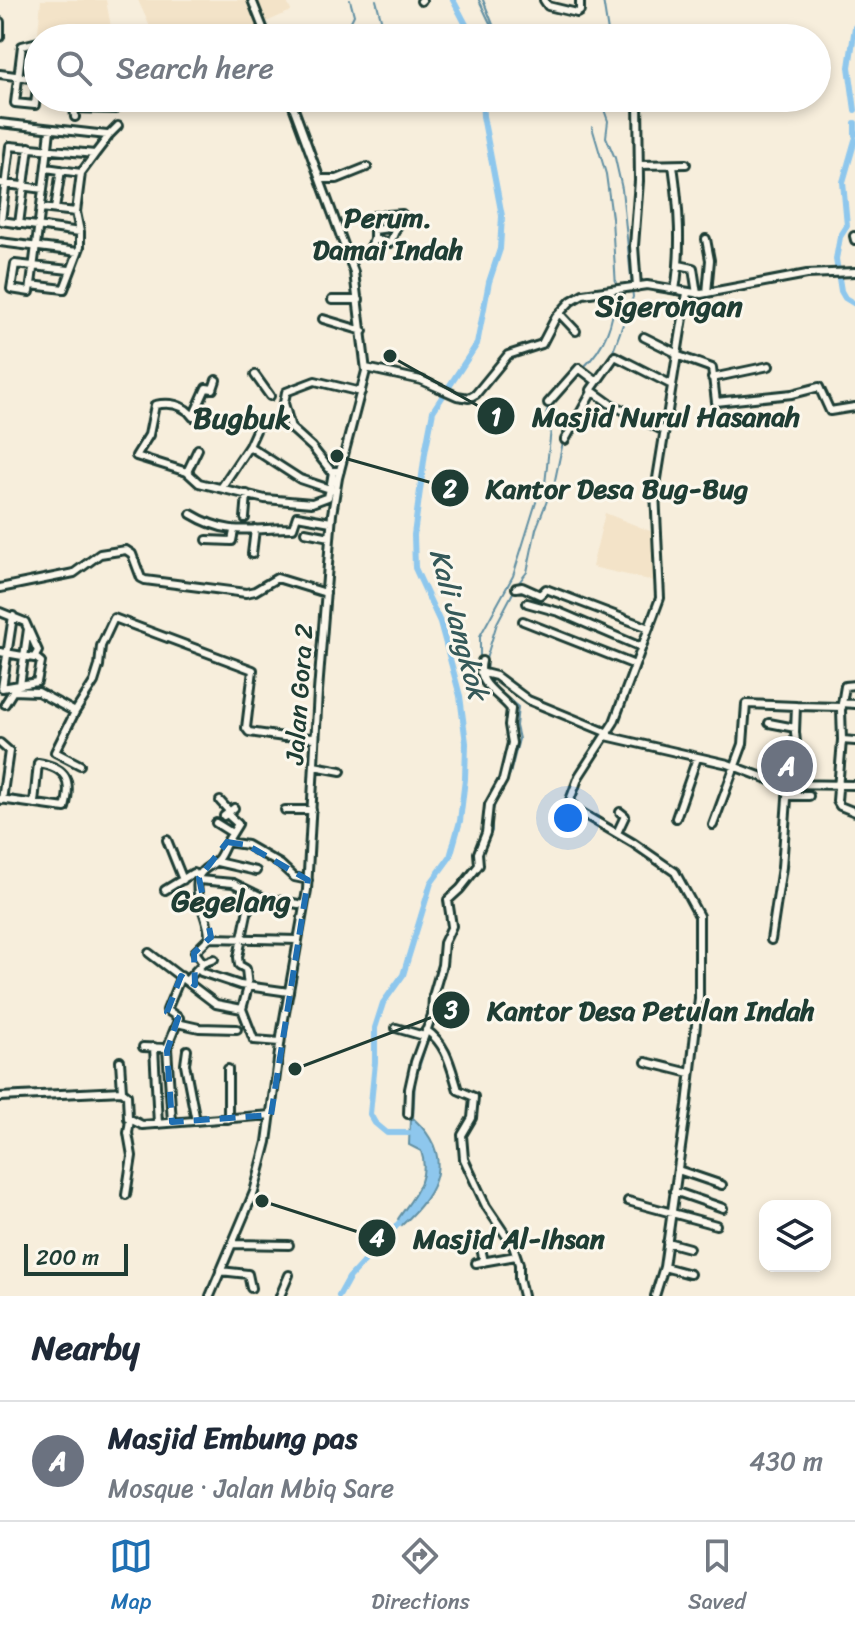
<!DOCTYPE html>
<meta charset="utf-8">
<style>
body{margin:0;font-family:Sriracha,sans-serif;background:#f2f2f3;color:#1f2937}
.controls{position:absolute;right:24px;bottom:24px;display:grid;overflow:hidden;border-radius:16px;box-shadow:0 4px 12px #0003}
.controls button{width:72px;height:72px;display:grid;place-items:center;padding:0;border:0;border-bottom:2px solid #e0e1e3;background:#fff;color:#1f2937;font:40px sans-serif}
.scale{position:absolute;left:24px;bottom:20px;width:104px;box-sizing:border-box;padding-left:8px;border:4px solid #1f3d34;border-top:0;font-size:22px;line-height:28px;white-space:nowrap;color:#1f3d34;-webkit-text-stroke:6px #fbf7ec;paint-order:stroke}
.you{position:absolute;left:568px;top:818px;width:28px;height:28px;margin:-20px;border:6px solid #fff;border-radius:50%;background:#1a73e8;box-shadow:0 0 0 12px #1a73e833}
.badge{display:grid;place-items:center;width:52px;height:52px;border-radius:50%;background:#1f6fb2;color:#fff;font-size:26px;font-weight:700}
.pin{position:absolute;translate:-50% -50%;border:4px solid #fff;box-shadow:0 2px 8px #0006}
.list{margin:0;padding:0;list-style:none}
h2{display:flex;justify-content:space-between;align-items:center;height:104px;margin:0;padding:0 32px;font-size:34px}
h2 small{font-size:26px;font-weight:400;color:#747a83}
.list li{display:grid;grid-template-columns:52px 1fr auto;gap:24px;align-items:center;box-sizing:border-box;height:120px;padding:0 32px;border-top:2px solid #e0e1e3}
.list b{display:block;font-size:30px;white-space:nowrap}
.list p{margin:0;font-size:26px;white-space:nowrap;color:#747a83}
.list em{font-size:26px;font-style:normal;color:#747a83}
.icon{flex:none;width:44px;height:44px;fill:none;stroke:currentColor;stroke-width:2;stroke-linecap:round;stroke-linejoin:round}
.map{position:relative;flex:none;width:855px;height:1296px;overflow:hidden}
.search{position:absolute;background:#fff;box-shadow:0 4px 12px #0003;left:24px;right:24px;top:24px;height:88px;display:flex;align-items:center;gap:20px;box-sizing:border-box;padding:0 28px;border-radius:44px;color:#747a83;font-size:30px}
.sheet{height:224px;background:#fff}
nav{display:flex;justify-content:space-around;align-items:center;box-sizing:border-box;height:112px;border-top:2px solid #e0e1e3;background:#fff;font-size:22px;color:#747a83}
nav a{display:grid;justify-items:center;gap:4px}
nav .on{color:#1f6fb2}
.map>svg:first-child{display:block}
.built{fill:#f3e3c8}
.water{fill:#8ec7ed;stroke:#6290a3;stroke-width:2}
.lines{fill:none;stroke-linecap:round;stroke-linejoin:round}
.stream{stroke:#6290a3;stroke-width:2}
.river{stroke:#8ec7ed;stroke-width:6}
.minor-casing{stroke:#1f3d34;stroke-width:12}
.minor{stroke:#fbf7ec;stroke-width:6}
.marked{fill:none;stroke:#1f6fb2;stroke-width:6;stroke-dasharray:16 10;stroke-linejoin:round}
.labels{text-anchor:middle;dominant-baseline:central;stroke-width:6;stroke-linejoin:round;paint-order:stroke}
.street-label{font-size:26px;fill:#1f3d34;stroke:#fbf7ec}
.neighbourhood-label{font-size:28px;font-weight:bold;fill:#1f3d34;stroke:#fbf7ec}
.water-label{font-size:28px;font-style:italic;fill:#355959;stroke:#fbf7ec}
.quarter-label{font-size:30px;font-weight:bold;fill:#1f3d34;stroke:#fbf7ec}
.leader{fill:none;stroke:#1f3d34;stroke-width:3}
.callout-dot{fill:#1f3d34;stroke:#fbf7ec;stroke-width:3}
.mark-label{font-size:24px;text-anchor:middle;font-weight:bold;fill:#fff}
.callout-label{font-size:28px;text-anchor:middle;font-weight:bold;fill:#1f3d34;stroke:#fbf7ec;stroke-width:6;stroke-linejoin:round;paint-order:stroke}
</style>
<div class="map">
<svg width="855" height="1296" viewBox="0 0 855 1296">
<rect width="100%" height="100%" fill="#f7eedc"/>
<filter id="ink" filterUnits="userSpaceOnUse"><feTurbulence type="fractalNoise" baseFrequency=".0125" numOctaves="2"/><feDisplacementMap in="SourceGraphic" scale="16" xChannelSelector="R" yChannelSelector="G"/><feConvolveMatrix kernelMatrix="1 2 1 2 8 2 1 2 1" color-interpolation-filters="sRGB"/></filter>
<g filter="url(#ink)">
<!-- built -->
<path class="built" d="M41,0H106L113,38H54L38,33Z
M138,0H250L264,38H155Z
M255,0H286L291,11L264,23Z
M177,98H287L289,105L179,106Z
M605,513L655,533L654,581L592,567Z"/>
<!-- water -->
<path class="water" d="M410,1119H414C454,1156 439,1192 402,1225L398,1219C412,1198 431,1179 421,1151L409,1145Z"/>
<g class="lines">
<!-- stream -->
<path class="stream" d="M350,0L354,15L351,21
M376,0L386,38
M479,0L497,38
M483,0L496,32
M603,0L609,38
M600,98L608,121L606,137L615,158L622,189L633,297L611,357
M592,127L606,174L612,218L616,288
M583,368C606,346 613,323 616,293
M568,429L575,417
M480,657V636L513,576L537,499L545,484L551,429L546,414L549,405
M484,847L492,831V813L498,795L510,774L519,739L516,726L518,707L498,690L487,677L486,659L497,623L517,585L527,572L536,529L555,480L563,442
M453,912L454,925
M436,1001L447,962L446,953
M413,1119L415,1081L434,1019"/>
<!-- river -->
<path class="river" d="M453,0L473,38
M855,27L849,67L855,110
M855,123V135
M855,140L843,182L847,226L840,237L836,259L841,291L845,298L855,304
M409,1133H387L375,1123L370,1114L375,1062V1028L383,1003L403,975L431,883L450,857L460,821L465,779L466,743L460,696L440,622L415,568L414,535L425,453L433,411L477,344L489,282L500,249L502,216L483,116L482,98
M339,1296L349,1278L399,1223"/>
<!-- minor casing -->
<g class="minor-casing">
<path id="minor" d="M252,0L267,38
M544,0L548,6L577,13L580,11V0
M421,1L422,0
M0,22V37
M38,42L22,46L15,103L35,105L38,76
M0,74L38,79
M73,98L75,117
M74,108L116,109V98
M0,123L107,135L108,137L95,154
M50,130C44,184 37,238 30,292L11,289L15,264L69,270
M108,136L118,126
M640,165L686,164
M673,165C679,207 682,248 675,290
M320,179H337L367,167
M0,183L43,189
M41,208L76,212L80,232L1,221L10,146L95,154L81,173L46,168
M55,209L61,170
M76,212L81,173
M19,224L29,147
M374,230L397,227
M854,236L855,240
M706,239L710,260L707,293
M0,242L78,252
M347,250L359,255L368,254L374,239V216L402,214L390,243L374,239
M679,265L693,268L697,294
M31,285L64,289L80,247V232
M637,287L634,246L639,181L638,98
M332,300H359
M560,314L576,331
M323,319L363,331
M644,337L676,353
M676,355L712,368L716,402L792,394L819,387L830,411L855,407
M366,368L421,380L457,396L469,398L476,394L508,355L542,344L556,317L571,301L583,294L647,285L701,294L807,274L855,272
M255,375L270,396
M712,378L769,366
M216,380L213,389L206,388L193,417C184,404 169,402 155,405L149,435L136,456L187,472L199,483L265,499L312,503L328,497L330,489L300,479L249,446
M548,403L579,368L596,381
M664,431L609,403L591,390L615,356L670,384
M565,440L592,392
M340,471H331L312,447L291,428L284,403L286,392L315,381L361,392
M187,472L198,449
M221,488L249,446L258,426
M332,490L330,489L333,472
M191,514C229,537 252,528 293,528L297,516L331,522
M245,518L247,494
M305,532L330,537
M207,540L232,541L234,531
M252,554L255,529
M0,588L74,573L100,554L126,550L132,554L141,578L145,580L246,593L255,591L277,578L326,593
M516,588L522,587L540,595L546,589L649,628
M527,603L559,612L641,647
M0,612L25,622L38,651L34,658L0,652
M13,616L2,688L37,682L41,662L36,658
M523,621L635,665
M480,672L496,676L528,700L608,733
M20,685L28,629
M842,703L855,704
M5,704L13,691L38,692L75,712
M769,723L795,728
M606,736L728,764L781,784L855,785
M842,740L841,710L845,686L855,685
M855,741L842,740L837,801L840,806L855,812
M0,743L9,751L2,800
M80,765L55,752L75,712L94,682L99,666L101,646L114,618L253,670L246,728L249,732L284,737L315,738
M314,766L341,771
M800,784L795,732L796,706L842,707
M787,796H809
M0,799L65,808C72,781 68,768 38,763L34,803
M220,801L230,812
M285,810H312
M224,816L234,808
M676,818L697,758
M216,823L232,833
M713,825L743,744L746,704L796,706
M617,833L625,816L620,812
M167,840L183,880
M227,842L238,824L227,814
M217,862L256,871
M199,880L233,883L264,898L304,905
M165,890L193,873L199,876
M255,894L248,909L238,957L239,965L246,969L248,987L242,1009L254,1040L280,1042
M209,938C210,918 192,896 199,876C203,867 213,866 218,859C222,854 224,847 227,842L247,845L280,864L294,877L308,880
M771,940L782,867L788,785
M149,953L216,1004L242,1009
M203,963L214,959
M201,972L240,985L289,992
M187,980L203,963L195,952L209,938L298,940
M177,1023L199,1028L237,1029
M396,1028L424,1036
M426,1030C447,1044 451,1068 458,1090L474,1097L472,1118L462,1135L464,1159L486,1206L513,1246L519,1264V1279L523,1296
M143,1047L167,1048L179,1018L167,1010L181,976
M154,1047L158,1124
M167,1048L172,1122
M187,1050L185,1064L196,1121
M120,1061L122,1091
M646,1062L690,1073
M0,1097L122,1091L127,1095L128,1118L142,1125L271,1115
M408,1114L409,1089L415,1062L432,1015L433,996L442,965L444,943L452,926L448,900L460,889L479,865L478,853L486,833L489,805L503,780L512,743L509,725L511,709C499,693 476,685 482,661
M228,1119V1069
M678,1170L722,1185
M674,1191L723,1208
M126,1195L132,1156L128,1133L130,1120
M628,1201L716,1225
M667,1242L689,1248
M233,1244L289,1245
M481,1248L484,1262
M476,1263L516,1256
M664,1267L690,1274
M220,1271L248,1274L251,1288
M210,1296L254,1192L267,1142L282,1030L307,890L318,691L332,514L338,478L366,371L354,272L290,98
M280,1296L289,1275
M655,1296L664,1267L687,1105L699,998V916L675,872L633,843L575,809L570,800L579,776L614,722L660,598L655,491L687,293"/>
</g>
<!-- minor -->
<use href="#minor" class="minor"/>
</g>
</g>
<!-- marked area -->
<path class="marked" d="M227,842L247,845L308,880L271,1115L172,1122L167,1051L178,1018L167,1012L181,976L195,985L194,953L211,937L199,878Z"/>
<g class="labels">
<!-- street labels -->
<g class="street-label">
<text transform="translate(299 694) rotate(-86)">Jalan Gora 2</text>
</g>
<!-- neighbourhood labels -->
<g class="neighbourhood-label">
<text x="388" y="217">Perum.<tspan x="388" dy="32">Damai Indah</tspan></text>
</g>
<!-- water labels -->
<g class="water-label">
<text transform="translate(459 624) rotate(75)">Kali Jangkok</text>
</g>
<!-- quarter labels -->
<g class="quarter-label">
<text x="669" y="306">Sigerongan</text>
<text x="242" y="418">Bugbuk</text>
<text x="231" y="901">Gegelang</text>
</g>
</g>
<!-- callouts -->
<path class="leader" d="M390 356L496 416M337 456L450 488M295 1069L451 1010M262 1201L377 1238"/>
<g class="callout-dot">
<circle cx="390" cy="356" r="8"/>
<circle cx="337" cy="456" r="8"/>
<circle cx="295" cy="1069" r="8"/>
<circle cx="262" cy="1201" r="8"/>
<circle cx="496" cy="416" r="20"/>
<circle cx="450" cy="488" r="20"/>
<circle cx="451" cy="1010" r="20"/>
<circle cx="377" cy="1238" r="20"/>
</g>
<g class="mark-label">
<text x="496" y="425">1</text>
<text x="450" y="497">2</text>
<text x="451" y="1018">3</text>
<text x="377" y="1246">4</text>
</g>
<g class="callout-label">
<text x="666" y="426">Masjid Nurul Hasanah</text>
<text x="617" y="498">Kantor Desa Bug-Bug</text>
<text x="651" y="1020">Kantor Desa Petulan Indah</text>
<text x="509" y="1248">Masjid Al-Ihsan</text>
</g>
</svg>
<div class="controls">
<button><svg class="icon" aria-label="layers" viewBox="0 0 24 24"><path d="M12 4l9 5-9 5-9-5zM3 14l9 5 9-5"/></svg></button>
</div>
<div class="scale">200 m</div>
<div class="you"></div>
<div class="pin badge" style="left:787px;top:766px;background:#6b7280">A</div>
<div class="search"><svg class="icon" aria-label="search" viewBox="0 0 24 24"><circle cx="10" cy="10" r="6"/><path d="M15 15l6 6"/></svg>Search here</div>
</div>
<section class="sheet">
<h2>Nearby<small></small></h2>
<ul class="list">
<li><span class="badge" style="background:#6b7280">A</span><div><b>Masjid Embung pas</b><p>Mosque · Jalan Mbiq Sare</p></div><em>430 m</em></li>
</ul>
</section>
<nav>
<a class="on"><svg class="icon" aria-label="map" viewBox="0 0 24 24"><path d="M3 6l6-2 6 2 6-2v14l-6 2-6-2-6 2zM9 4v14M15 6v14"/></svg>Map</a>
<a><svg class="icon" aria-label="directions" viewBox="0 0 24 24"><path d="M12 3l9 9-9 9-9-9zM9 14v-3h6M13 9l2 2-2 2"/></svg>Directions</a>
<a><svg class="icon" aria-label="saved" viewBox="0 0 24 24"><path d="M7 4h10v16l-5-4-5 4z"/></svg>Saved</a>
</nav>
